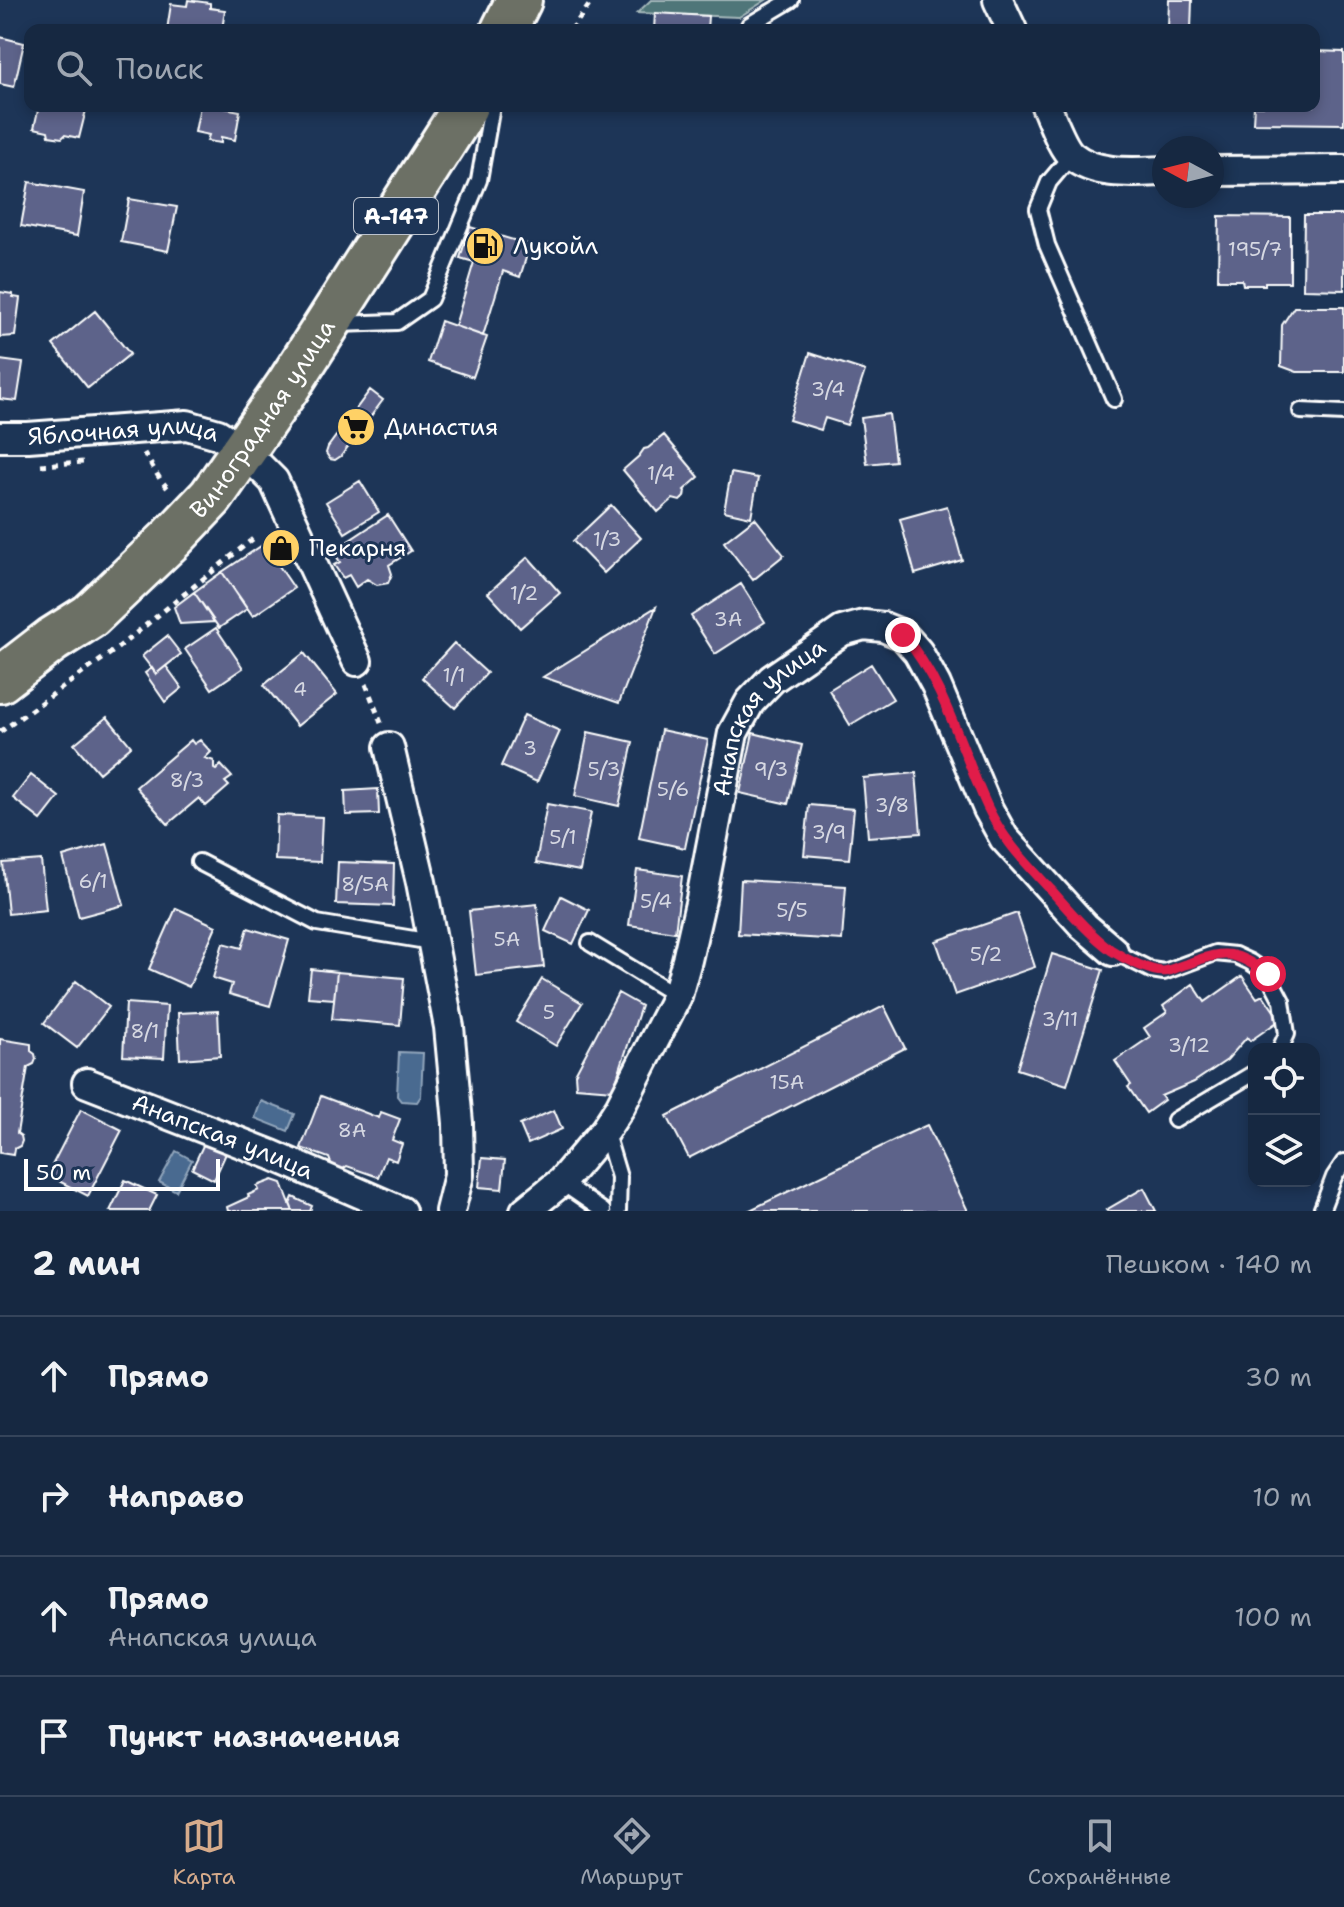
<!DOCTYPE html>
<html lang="ru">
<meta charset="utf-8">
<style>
body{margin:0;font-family:"Shantell Sans",sans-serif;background:#23344c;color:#f1f3f6}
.controls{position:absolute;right:24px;bottom:24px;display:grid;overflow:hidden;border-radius:16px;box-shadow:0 4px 12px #0003}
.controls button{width:72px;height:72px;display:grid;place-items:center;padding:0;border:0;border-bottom:2px solid #35445a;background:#162841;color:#f1f3f6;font:40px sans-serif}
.compass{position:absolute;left:1152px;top:136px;width:72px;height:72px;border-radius:50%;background:#162841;box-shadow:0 4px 12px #0003;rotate:277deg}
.scale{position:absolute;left:24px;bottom:20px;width:196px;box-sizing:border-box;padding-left:8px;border:4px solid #fff;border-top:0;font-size:22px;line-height:28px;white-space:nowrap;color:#fff;-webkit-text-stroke:6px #1d3557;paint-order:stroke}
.stop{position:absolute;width:24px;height:24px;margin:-18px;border:6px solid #e11d48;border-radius:50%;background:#fff}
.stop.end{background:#e11d48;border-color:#fff;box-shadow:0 2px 8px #0008}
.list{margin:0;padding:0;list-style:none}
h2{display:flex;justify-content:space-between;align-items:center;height:104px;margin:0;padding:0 32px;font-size:34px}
h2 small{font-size:26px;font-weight:400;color:#9ea6b1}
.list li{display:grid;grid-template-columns:52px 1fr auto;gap:24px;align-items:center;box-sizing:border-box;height:120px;padding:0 32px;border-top:2px solid #35445a}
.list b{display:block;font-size:30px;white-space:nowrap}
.list p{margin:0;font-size:26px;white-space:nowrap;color:#9ea6b1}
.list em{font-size:26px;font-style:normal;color:#9ea6b1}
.icon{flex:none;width:44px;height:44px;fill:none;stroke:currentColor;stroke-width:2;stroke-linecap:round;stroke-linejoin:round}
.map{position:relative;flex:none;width:1344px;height:1211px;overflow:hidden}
.search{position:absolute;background:#162841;box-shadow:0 4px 12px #0003;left:24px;right:24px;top:24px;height:88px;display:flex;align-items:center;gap:20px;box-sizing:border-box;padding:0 28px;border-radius:16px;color:#9ea6b1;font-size:30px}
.sheet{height:584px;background:#162841}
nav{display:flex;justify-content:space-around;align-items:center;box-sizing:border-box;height:112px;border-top:2px solid #35445a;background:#162841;font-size:22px;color:#9ea6b1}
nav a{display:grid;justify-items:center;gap:4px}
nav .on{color:#d6ab8b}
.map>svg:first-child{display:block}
.green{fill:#4f7679;stroke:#a7babc;stroke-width:2}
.water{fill:#496b90;stroke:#92a6bc;stroke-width:2}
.building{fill:#5d648a;stroke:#fff;stroke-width:2}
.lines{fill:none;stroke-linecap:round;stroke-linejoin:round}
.lane-casing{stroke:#fff;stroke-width:20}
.street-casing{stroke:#fff;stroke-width:34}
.primary-casing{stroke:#fff;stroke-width:50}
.path{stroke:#fff;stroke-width:5;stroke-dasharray:6 6;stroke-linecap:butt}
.lane{stroke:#1d3557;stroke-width:14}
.street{stroke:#1d3557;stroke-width:28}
.primary{stroke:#6c7065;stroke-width:44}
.route{stroke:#e11d48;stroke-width:10}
.labels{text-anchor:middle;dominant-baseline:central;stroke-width:6;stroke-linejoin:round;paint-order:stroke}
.number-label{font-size:20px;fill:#d6d8e2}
.shield{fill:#1d3557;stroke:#bbc2cd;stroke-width:2}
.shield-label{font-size:22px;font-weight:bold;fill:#fff}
.poi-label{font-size:24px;fill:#fff;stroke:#1d3557;text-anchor:start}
.street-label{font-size:24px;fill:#fff;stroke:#1d3557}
</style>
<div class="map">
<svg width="1344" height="1211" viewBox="0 0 1344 1211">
<rect width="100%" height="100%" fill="#1d3557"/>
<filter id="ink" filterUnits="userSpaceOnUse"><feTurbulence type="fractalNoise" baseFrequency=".0125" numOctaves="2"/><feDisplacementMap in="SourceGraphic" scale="16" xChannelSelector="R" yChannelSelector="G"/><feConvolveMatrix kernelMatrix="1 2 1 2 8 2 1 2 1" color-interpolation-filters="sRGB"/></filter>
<g filter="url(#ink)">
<!-- green -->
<path class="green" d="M651,0H766L739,17L637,13Z"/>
<!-- water -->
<path class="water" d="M399,1052L423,1053L421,1096L417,1102L401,1101L397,1096Z
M261,1101L295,1114L288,1131L255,1118Z
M176,1151L192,1160L176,1191L159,1182Z"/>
<!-- building -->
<path class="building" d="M188,0L210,3V8L225,10L222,30H167L171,4L187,6Z
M1169,0H1192L1191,30L1168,29Z
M655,13L708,16L707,30H654Z
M0,37L24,43L14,87L0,84Z
M1314,51L1344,52V124L1253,123L1254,106H1314Z
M39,106H87L79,138L65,135L62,138L49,136L48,131L34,128Z
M200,106H214L240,111L235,140L221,137V143L207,141L209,135L195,132Z
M29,182L84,192L77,236L21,226Z
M129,199L177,207L168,251L121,242Z
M1304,215H1344V290L1303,289Z
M1219,216L1290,217V282H1265V285H1243L1242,280H1218Z
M470,227L530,245L520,277L503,271L483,336L455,326L474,262L460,258Z
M0,292L13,294V297L20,298L15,336L0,337Z
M1294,307H1344V372H1297L1281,366L1282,325Z
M95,311L130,354L88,388L53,345Z
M441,321L487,337L473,377L428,362Z
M810,353L865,371L847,425L825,418L821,430L789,420Z
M0,360L23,363L17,401L0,399Z
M370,390L383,400L341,456L335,460L330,459L326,453L328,447Z
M889,414L895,461L867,464L861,418Z
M664,435L699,477L684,490L685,491L684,497L680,501L673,499L658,512L623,470L639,456L644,449L648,448Z
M731,473L758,478L751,517L724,511Z
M360,481L379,512L345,533L326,502Z
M611,505L641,538L604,573L573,541Z
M947,506L962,560L915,574L900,519Z
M388,515L411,551L389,565L392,574L388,583L377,585L367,579L356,587L349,575L343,578L334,565L340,562L333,551Z
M755,518L784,555L753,580L724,542Z
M282,533L296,552L279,563L265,544Z
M264,544L294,588L253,616L222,572Z
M528,557L560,593L520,628L488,593Z
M222,572L247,609L219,628L194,592Z
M741,584L765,622L715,654L691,616Z
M194,592L214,622L180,624L174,607Z
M656,607L619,703L543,677Z
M216,628L243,668L212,689L185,649Z
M167,636L181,654L156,674L142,656Z
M454,643L487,673L455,708L422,678Z
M304,653L337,694L297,726L264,685Z
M871,664L893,699L850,725L829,690Z
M166,666L182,688L165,702L145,673L152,668L156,674Z
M524,715L560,731L537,782L501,766Z
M107,717L131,746L99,773L74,744Z
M661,730L708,740L685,848L639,838Z
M588,732L633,742L619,806L575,796Z
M753,733L802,745L788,804L740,793Z
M191,740L194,744L200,740L211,752L205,758L214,761V769L216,770L221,765L232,777L225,782L229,786L206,806L199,798L168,824L136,787Z
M916,773L921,833L868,837L863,778Z
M31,775L59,797L41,820L13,798Z
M378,789L379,814L346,815L345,791Z
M547,804L591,812L580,871L536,863Z
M809,805L854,809L849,859L804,855Z
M277,815L322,817L320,862L275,860Z
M107,844L124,905L79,917L63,857Z
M41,860L46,910L8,914L3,863Z
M338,862L394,864L393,906L336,904Z
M637,870L682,876L675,932L629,925Z
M741,880L846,886L842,940L738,934Z
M561,896L589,910L573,944L545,931Z
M537,904L544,967L476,975L469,911Z
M176,908L216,926L189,987L149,969Z
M1017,913L1035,967L955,995L936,941Z
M248,928L289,940L270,1006L229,994L232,984L213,978L223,943L242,948Z
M1052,954L1103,970L1067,1085L1017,1069Z
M311,969L337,972L334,999L308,997Z
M337,972L404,978L400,1025L332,1019Z
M1242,976L1257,998L1263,995L1280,1020L1250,1041L1247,1037L1227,1060L1194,1082L1161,1096L1164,1100L1146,1113L1128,1087L1131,1085L1115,1061L1150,1037L1144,1028L1167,1012L1163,1006L1193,984L1205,1002Z
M542,979L582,1003L556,1046L516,1022Z
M76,981L109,1007L77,1048L44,1023Z
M618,993L641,1006L613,1090L576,1087L575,1074Z
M126,1003L167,1006L164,1058L123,1056Z
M884,1006L905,1048L689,1158L667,1116Z
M218,1011L220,1056L180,1059L178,1013Z
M0,1039L31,1044V1051L35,1054L36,1059L34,1064L28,1067L17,1133L21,1136L22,1141L20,1146L14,1149L13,1155L0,1153Z
M321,1096L379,1118L381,1112L400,1119L392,1140L402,1144L396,1161L386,1157L378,1177L347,1166L343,1169L333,1168L329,1158L301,1148Z
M81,1109L122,1130L88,1196L47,1175Z
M554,1110L562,1129L528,1144L520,1125Z
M927,1125L968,1211H748L903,1136Z
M206,1139L228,1149L214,1180L192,1169Z
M482,1158L505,1160L502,1189L479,1187Z
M125,1180L157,1195L149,1211H110Z
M273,1180L282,1183L293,1211H228L227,1207L249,1197L248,1195L259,1190L257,1186Z
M1144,1188L1156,1211H1107L1106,1210Z
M293,1197L312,1206L310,1211H293L290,1204Z"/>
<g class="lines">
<!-- lane casing -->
<g class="lane-casing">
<path id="lane" d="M749,25L791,0
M1071,156L1049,182L1038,209L1047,245L1114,399
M338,324L397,322L430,299L479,180L492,106
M1301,411L1344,413
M199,862L317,923L432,942
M590,943L677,996
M1113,951L1151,970L1164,972L1215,953L1235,955L1250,962L1268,974L1282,1001L1287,1034L1280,1049
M1175,1120L1254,1073
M605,1130L619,1177L618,1211
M561,1182L603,1211
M1321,1211L1334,1177L1344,1162"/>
</g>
<!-- street casing -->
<g class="street-casing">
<g id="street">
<path d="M998,0L1012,30"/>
<path d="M1046,106C1052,119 1062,148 1072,156C1096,176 1135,172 1164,171"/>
<path d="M1212,171L1344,170"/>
<path id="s1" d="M0,437H28L187,425L218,434L243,450L274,481L357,661"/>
<path d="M389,747L421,882L449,1027L458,1123L459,1175L450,1211"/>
<path id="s2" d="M87,1083L272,1155L401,1211"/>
<path id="s3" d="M525,1211L561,1182L605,1130L620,1107L677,996L687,960L701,899L733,733L750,702L772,679L842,631L864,625L883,627L903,635L918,652L936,685L988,809L1004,838L1084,926L1113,951"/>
</g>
</g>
<!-- primary casing -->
<g class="primary-casing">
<g id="primary">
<path d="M504,30L519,0"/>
<path id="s4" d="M0,680L52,640L90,616L172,538L211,497L288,386L457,121L465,106"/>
</g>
</g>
<!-- path -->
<path class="path" d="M571,30L593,0
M144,453L160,479L170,491
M41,465L83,462
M366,684L381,723
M0,732L115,650L254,538"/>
<!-- lane -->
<use href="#lane" class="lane"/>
<!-- street -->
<use href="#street" class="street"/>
<!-- primary -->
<use href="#primary" class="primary"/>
</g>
</g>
<g class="lines" filter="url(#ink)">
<!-- route -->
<path class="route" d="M903,635C945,684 961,750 988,808C1003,840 1027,864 1051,890C1070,911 1088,933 1111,950C1123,958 1153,974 1167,971C1174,969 1182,965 1190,963C1227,949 1235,952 1268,974"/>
</g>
<!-- icons -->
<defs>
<g id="fuel-disc" transform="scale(2)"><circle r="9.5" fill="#ffd166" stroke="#1d3557"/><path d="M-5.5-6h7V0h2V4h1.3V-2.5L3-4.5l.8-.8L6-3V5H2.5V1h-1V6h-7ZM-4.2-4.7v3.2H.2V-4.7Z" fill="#111"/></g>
<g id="supermarket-disc" transform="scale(2)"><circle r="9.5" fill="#ffd166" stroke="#1d3557"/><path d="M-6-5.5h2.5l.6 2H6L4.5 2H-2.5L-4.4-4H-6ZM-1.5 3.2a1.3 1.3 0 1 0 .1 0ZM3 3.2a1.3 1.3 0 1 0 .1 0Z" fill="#111"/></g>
<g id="shop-disc" transform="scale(2)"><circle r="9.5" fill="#ffd166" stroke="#1d3557"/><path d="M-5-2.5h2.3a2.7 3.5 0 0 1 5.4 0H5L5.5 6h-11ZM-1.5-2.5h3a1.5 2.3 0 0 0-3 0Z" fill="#111"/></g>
</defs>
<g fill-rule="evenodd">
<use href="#fuel-disc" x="485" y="246"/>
<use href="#supermarket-disc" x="356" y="427"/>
<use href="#shop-disc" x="281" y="548"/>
</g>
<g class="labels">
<!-- number labels -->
<g class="number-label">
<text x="1255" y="249">195/7</text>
<text x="828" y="389">3/4</text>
<text x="661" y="473">1/4</text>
<text x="607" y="539">1/3</text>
<text x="524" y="593">1/2</text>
<text x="728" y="619">3А</text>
<text x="454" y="675">1/1</text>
<text x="300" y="689">4</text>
<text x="530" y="748">3</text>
<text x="604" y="769">5/3</text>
<text x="771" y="769">9/3</text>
<text x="187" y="780">8/3</text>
<text x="673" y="789">5/6</text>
<text x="892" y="805">3/8</text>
<text x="829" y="832">3/9</text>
<text x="563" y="837">5/1</text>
<text x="93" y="881">6/1</text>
<text x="365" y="884">8/5А</text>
<text x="656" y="901">5/4</text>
<text x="792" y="910">5/5</text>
<text x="507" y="939">5А</text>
<text x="986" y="954">5/2</text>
<text x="549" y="1012">5</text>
<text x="1060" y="1019">3/11</text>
<text x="145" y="1031">8/1</text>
<text x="1189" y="1045">3/12</text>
<text x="787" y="1082">15А</text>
<text x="352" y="1130">8А</text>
</g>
<!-- shield labels -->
<rect class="shield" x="354" y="198" width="84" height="36" rx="6"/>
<g class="shield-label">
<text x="396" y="216">А-147</text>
</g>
<!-- poi labels -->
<g class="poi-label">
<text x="513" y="246">Лукойл</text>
<text x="384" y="427">Династия</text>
<text x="309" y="548">Пекарня</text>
</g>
<!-- street labels -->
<g class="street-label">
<text stroke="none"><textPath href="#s4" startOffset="374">Виноградная улица</textPath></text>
<text stroke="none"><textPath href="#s1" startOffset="124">Яблочная улица</textPath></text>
<text stroke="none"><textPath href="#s3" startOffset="568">Анапская улица</textPath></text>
<text stroke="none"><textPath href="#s2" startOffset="146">Анапская улица</textPath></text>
</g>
</g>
</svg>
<div class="controls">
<button><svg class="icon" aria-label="locate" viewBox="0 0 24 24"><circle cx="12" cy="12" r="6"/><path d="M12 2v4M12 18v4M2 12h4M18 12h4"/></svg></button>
<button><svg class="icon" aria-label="layers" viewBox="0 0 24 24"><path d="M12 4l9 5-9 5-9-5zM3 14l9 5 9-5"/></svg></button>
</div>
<svg class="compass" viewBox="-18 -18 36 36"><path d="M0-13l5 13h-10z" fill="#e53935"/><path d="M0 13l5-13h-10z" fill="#9ea6b1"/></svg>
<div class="scale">50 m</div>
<div class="stop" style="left:1268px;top:974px"></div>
<div class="stop end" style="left:903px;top:635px"></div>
<div class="search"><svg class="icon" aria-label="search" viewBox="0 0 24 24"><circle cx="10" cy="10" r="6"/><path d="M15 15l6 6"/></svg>Поиск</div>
</div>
<section class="sheet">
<h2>2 мин<small>Пешком · 140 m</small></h2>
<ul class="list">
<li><svg class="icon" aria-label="ahead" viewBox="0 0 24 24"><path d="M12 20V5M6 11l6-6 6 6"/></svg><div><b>Прямо</b></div><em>30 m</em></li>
<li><svg class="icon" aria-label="right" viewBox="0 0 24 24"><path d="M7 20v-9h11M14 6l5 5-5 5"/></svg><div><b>Направо</b></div><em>10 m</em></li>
<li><svg class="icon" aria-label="ahead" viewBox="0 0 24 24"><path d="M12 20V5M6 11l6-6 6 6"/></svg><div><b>Прямо</b><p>Анапская улица</p></div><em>100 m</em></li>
<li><svg class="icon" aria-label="arrive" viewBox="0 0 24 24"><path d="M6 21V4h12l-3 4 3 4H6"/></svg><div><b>Пункт назначения</b></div></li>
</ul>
</section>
<nav>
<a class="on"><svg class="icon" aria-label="map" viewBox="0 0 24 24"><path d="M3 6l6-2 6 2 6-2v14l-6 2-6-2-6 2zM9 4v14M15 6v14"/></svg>Карта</a>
<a><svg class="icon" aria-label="directions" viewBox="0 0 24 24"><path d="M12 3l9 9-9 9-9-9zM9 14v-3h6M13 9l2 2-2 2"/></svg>Маршрут</a>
<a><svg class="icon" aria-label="saved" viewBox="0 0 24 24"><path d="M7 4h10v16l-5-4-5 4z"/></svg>Сохранённые</a>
</nav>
